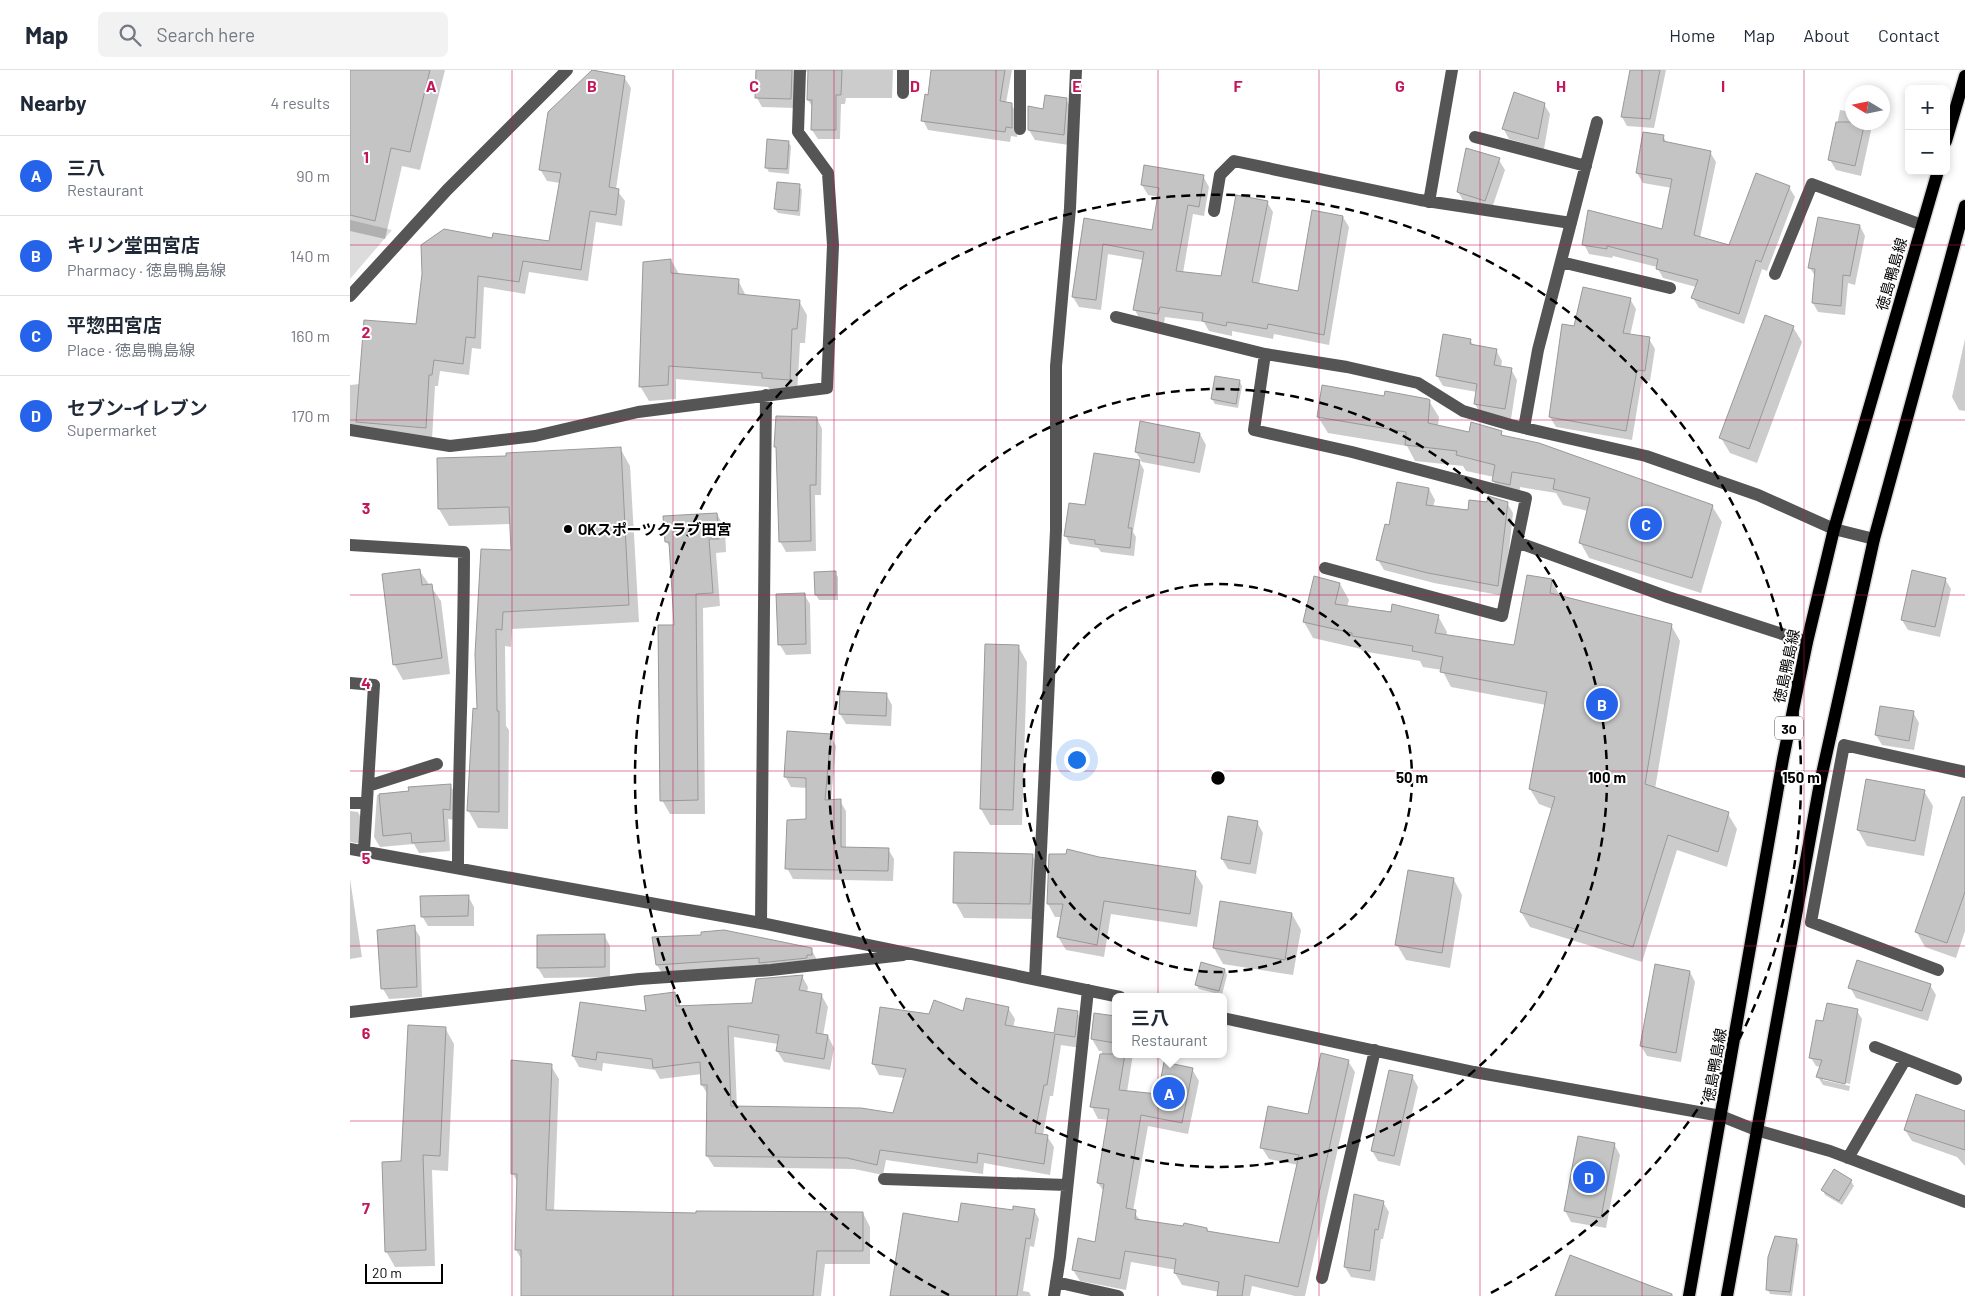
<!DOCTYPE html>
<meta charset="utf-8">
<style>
body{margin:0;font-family:Barlow,"Noto Sans JP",sans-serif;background:#f2f2f3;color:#1f2937}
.controls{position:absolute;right:15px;top:15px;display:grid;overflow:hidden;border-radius:8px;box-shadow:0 2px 8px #0003}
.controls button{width:45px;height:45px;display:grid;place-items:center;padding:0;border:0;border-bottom:1px solid #e0e1e3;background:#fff;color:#1f2937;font:25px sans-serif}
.compass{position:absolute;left:1495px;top:15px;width:45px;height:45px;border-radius:50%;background:#fff;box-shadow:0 2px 8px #0003;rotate:280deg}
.scale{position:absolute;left:15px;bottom:12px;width:78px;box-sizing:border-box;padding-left:5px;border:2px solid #000;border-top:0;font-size:14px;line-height:18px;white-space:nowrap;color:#000;-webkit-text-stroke:4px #fff;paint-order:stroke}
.you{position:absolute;left:726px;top:689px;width:18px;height:18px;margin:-12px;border:4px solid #fff;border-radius:50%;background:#1a73e8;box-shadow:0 0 0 8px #1a73e833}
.badge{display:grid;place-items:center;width:32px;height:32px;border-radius:50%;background:#2563eb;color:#fff;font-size:16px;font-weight:700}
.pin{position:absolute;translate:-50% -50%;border:2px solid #fff;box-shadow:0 1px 5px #0006}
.popup{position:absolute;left:762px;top:923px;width:115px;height:65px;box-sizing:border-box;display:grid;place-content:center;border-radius:8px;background:#fff;filter:drop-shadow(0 1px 4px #0005);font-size:16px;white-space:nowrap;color:#747a83}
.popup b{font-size:19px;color:#1f2937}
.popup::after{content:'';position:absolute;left:50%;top:100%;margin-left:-10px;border:10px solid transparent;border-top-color:#fff}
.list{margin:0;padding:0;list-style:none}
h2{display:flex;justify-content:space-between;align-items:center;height:65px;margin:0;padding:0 20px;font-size:21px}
h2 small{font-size:16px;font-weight:400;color:#747a83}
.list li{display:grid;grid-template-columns:32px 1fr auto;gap:15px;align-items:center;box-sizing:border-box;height:80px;padding:0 20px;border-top:1px solid #e0e1e3}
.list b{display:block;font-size:19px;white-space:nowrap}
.list p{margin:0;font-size:16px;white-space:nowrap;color:#747a83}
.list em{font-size:16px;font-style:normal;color:#747a83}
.icon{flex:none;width:28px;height:28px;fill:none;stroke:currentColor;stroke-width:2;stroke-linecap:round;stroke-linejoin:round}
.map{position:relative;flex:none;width:1615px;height:1226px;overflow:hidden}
header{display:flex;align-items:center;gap:30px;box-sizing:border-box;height:70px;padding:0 25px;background:#fff;border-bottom:1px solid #e0e1e3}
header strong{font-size:24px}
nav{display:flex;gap:28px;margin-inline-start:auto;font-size:18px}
.search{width:350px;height:45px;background:#f2f2f3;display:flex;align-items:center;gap:12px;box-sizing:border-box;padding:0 18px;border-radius:8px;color:#747a83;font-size:19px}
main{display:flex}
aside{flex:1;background:#fff}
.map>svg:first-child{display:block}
.green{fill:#dcdcdc}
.shadow{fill:#0003}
.building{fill:#c4c4c4;stroke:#999}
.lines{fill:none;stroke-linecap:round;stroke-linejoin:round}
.major-casing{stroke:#dbdbdb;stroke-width:15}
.minor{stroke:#555;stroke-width:12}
.major{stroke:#000;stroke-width:12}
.grid{fill:none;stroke:#c2185b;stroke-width:1;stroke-opacity:0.55}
.ring{fill:none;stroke:#000;stroke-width:2.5;stroke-dasharray:9 6}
.poi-dot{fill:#000;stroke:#fff;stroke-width:2}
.labels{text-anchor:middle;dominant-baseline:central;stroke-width:4;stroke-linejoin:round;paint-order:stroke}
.shield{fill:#fff;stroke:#4c4c4c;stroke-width:1}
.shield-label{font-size:14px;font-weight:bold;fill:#000}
.street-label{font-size:15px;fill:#000;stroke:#fff}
.poi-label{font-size:15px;font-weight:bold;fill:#000;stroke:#fff;text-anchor:start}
.grid-label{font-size:16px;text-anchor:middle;font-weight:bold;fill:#c2185b;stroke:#fff;stroke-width:4;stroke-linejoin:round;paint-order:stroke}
.centre{fill:#000;stroke:#fff;stroke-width:2.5}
.ring-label{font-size:15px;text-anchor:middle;font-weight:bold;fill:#000;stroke:#fff;stroke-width:4;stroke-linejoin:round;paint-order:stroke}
</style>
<header>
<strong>Map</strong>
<div class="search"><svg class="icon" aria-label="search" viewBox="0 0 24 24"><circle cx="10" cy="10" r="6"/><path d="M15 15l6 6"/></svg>Search here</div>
<nav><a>Home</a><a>Map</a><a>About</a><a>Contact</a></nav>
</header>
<main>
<aside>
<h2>Nearby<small>4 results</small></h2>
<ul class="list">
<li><span class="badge">A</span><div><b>三八</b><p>Restaurant</p></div><em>90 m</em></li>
<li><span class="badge">B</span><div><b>キリン堂田宮店</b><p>Pharmacy · 徳島鴨島線</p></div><em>140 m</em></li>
<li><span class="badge">C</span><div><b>平惣田宮店</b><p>Place · 徳島鴨島線</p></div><em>160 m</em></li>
<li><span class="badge">D</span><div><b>セブン-イレブン</b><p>Supermarket</p></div><em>170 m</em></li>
</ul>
</aside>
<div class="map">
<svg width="1615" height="1226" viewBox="0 0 1615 1226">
<rect width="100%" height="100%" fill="#fff"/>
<!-- green -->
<path class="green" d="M0,150L42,160L0,209Z"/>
<!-- shadow -->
<path class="shadow" d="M0,0H95L70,100L52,96L35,169L0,161Z
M243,0L274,7L281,18L266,119L275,131L272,156L246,152L238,211L179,202L175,224L134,217L131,279L122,278L119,305L90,301L88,316H85L82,370L0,362V315L10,314L68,255L143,169L200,173L210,113L197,111L190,99L200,43Z
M408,0H543L542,28H496L495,34H491L490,69H468L462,60L463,38L458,30L459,2L452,1L446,38L412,37L407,28Z
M582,0H662L656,33L661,34L667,44V67L661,66L660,72L578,60L573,50L579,26Z
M1282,0H1316L1304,58L1277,56L1272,47Z
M716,29L722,40L719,75L685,70L679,60L695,40Z
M1194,34L1200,44L1194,79L1159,69L1153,58Z
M1490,40L1502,42V52H1520L1522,56L1511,106L1486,100L1480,90Z
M1313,66L1317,73L1360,82L1366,92L1350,168L1380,176L1439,117L1445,127L1417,201L1412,199L1394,254L1349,238L1343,228L1346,217L1313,208L1307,197L1263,186L1262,188L1239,184L1234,174L1313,161L1322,118L1293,113L1287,103Z
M438,72L441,76L439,104L419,102L416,97Z
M1149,90L1155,100L1141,141L1114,132L1108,122Z
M853,106L859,117L854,146L843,144L833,203L872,208L917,132L923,142L909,215L949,223L993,147L999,157L979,275L924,264L923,269L882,261V266L859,261L854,252L815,247L814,254L790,250L785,240L793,190L758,184L751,240L729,237L723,227L735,150L803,162L809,127L798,125L792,115Z
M449,116L452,120L450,146L428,143L425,139Z
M1510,156L1515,166L1505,215L1498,213L1495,245L1468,242L1463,233L1466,207L1459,197Z
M321,190L329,204L388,210L396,226L449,231L457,245L455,273H450L447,324L421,322L418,317L326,309V329L299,331L290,316Z
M1280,229L1286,239L1280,266L1299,269L1305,279L1300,311L1292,309L1282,370L1206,357L1200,347L1225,258Z
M1443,257L1452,272L1407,393L1380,383L1371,368Z
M1615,269V341L1609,340L1602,327Z
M1120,270L1124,276L1146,280L1152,291L1151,298L1161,299L1167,310L1161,349L1131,344L1125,334L1127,322L1093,316L1087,306Z
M890,312L892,316L888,338L865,334L862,329Z
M1035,327L1079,331L1089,347L1088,356L1120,363L1151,362L1153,366L1362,436L1372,452L1351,523L1239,488L1230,472L1238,441L1213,435L1206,423L1170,417L1169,431L1152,426L1143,410L1144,407L1116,401L1113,396L1065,391L1057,376L978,363L968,347Z
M427,347L467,348L472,359L471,425H465L466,481L436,482L430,471L428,381L426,377Z
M850,364L856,375L850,403L792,392L786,382Z
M270,378L280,396L289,552L162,559L161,577L155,576L156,656L159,660L158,759L128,758L118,740L128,640L163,481L161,454L99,456L89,439L158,387Z
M789,391L794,400L783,462L786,467L784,486L751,482L748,478L720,474L715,465L736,437Z
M1079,419L1085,430L1083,437L1119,442L1138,433H1157L1163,443L1154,526L1084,513L1034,500L1028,490L1040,456Z
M367,444L375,458L376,482L366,483L370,536L353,538L355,744H320L312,730L326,556L321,479L316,471Z
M69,500L91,531L100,604L53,610L44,594Z
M465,503H485L488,507V530H469L466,525Z
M1595,509L1601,519L1590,567L1558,560L1552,550Z
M1201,510L1210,526L1321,555L1330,571L1305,719L1378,744L1387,759L1377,797L1327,780L1292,892L1180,857L1171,842L1202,739L1189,734L1180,719L1196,635L1101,617L1092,600L1073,597L1070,591L1012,581L1011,579L963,568L954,552L990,514L999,530L997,537L1088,546L1097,562L1096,566L1165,576Z
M454,524L460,534L461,584L436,585L430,575Z
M668,576L677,592L672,755H640L631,739Z
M536,624L542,635L541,656L496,654L490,644Z
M1563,642L1569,653L1564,680L1532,675L1526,665Z
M480,665L486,676L481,731H490L496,741V778L538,779L544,789L543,811L443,809L437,798L457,751V718L441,717L435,706Z
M100,715L106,725V750L98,749L100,781L69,783L64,774L30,777L24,767L27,725Z
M1574,721L1583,736L1574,786L1517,776L1508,760Z
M1615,728V861L1606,888L1575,877L1566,861Z
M0,741L8,742L13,752L12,774L0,772Z
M907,752L913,763L906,804L878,799L872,789Z
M682,785L691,800L689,849L614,848L605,832Z
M749,788L845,803L853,816L847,857L761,844L754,887L716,880L708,867L712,847H705L698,834Z
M0,809L12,887L0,889Z
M1104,810L1112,825L1100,898L1056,890L1047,875Z
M118,826L124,837V856H78L72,846Z
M871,833L942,844L951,860L943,905L873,894L864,878Z
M64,857L70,867L72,927L39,929L33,919L29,861Z
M254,865L260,876V907L194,908L188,898Z
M461,879L466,888V893L312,903L307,895Z
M875,900L877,905L872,925L849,919L846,914Z
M1340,902L1345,912L1331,992L1297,986L1291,976Z
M452,906L458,917L457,923L472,926L478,937L473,966H478L484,978L480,1000L434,992L427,981L428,974L384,967L387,1038L544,1045L554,1008L529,1005L523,993L579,946L658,938L665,949L663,958L705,965L709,939L727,942L733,953L731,978L711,975L703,1026H700L693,1065L697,1066L704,1077L700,1105L634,1093L633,1104L536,1090L533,1105L504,1099L364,1097L357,1086L358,1025L352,1015V1004L310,1009L305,1000L253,993L252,1001L229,997L223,986L298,943L324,923L331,937L403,934Z
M1580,915L1586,925L1578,951L1506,928L1500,917Z
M1507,941L1512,949L1500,1014L1473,1007V1010L1500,1016L1499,1021L1473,1015L1468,1007L1471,997L1466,996L1461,988L1474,953Z
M745,945L765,947V984H783L777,1022L809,1025L842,999L849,1011L838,1064L798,1056L783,1141L791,1151L857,1159L859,1162L930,1175L948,1095L919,1089L912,1078L959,1045L998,991L1005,1002L955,1226H945L902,1216L900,1226H868L869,1222L832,1215L825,1203L826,1200L781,1192L776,1220L730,1211L723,1200L746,1173L754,1122L748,1113L759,1050L748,1049L742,1037L752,981H749L742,969Z
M95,958L104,974L98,1101L82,1100L85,1196L45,1197L36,1181L53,1092Z
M201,996L209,1009L204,1141L347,1145L513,1143L520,1157V1194H475L471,1226H173L172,1190L166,1180L168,1113L163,1104Z
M1062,1006L1068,1017L1050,1096L1028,1091L1022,1081Z
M1615,1039V1096L1607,1087L1562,1071L1555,1060L1614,1042Z
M1229,1068L1264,1074L1270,1085L1256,1158L1221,1152L1215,1141Z
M1501,1111L1504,1116L1492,1135L1475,1125L1473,1120Z
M1005,1126L1033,1132L1039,1142L1033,1169H1031L1025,1211L1001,1207L995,1197Z
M684,1140L689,1149L684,1177L680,1176L673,1221L679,1222L681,1226H541L664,1142Z
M1446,1170L1449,1175L1442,1226L1420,1224L1418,1220Z"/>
<!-- building -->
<path class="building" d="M0,0H80L60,82L41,78L25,151L0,145Z
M242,0L275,6L259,117L269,119L266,145L240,141L231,200L173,191L169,212L128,206L125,268L116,267L113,294L84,290L82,305H79L76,358L6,352L14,250L66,254L72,204L71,175L94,159L142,168L143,163L199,171L211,103L189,100L198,42Z
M406,0H442L441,29L405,28Z
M458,0H492L491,25H486V60H461L462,30H457Z
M581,0H655L650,31L662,33V58L656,57L655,62L571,51L575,24L578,25Z
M1280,0H1310L1300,49L1271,47Z
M1164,22L1195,33L1188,69L1152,59Z
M695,25L717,28L714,65L678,60V36L693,39Z
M1486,52H1515L1505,96L1478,90Z
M1293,62L1314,65L1313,71L1361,81L1344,165L1379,175L1406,103L1440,116L1411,192L1406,190L1389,244L1341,228L1348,210L1306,199L1308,189L1257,176V179L1232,175L1238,140L1312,159L1322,109L1286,103Z
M417,69L439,71L437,99L415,98Z
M1116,78L1150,88L1135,131L1107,122Z
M794,95L854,105L849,137L838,135L826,201L871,206L886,125L918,131L902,212L948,221L962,140L993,146L974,265L918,254L917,259L877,252L876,256L852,251L853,243L810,237L808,244L783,240L794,182L753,174L746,230L722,227L734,148L802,160L809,118L791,115Z
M427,112L450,114L448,141L424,139Z
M1468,147L1510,155L1500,206L1493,205L1491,236L1462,233L1465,199L1458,198Z
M321,189V203L389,209L388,224L450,230L447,259H442L440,310L412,308V303L319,296L318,315L289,317L293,192Z
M1233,217L1281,228L1273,263L1300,267L1295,301L1287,300L1276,361L1199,347L1212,254L1224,256Z
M1415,245L1444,256L1399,379L1369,368Z
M1093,264L1121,269L1120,274L1147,279L1144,295L1162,298L1155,339L1124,334L1127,314L1086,306Z
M865,306L890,310L886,334L861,329Z
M972,315L1034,326L1035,321L1078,329L1080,330L1078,353L1119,362L1121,352L1152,361L1151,365L1189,373L1363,435L1342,508L1229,473L1240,428L1203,419L1205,409L1162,402L1160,415L1142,411L1145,395L1106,385L1107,381L1055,375L1056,362L967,347Z
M426,346L467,347L466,415H460L461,471L429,472L426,377H424Z
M790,351L850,363L844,393L785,382Z
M271,377L279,535L153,542L152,560L146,559L147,641H149V742L117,741L123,638L127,639L125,584L131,479L161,480L159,437L88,439L87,388L156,386V383Z
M744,383L790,390L778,458H782L780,478L745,474V470L714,466L719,433L735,435Z
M1047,412L1079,418L1076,435L1118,440L1119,430L1137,432L1138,426L1158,432L1148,516L1078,503L1026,490L1035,454L1039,455Z
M367,443L369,469H359L363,523L346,524L348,730L310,731L308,555H324L319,472H315L313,446Z
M70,499L72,515L82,514L92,588L43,595L32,504Z
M1562,500L1596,508L1585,557L1551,550Z
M486,501V525H465L464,502Z
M1177,505L1202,509L1200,523L1322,554L1295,714L1379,742L1368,782L1318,765L1283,877L1170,842L1205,727L1179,719L1197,622L1090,602L1093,587L1062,581L1063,576L1002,566V563L953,552L964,506L990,513L985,534L1041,542L1042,534L1089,545L1085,563L1164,575Z
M455,523L456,574L428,575L426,524Z
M635,574L669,575L663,740L630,739Z
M490,621L537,623L536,646L489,644Z
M1530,636L1564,641L1559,671L1525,665Z
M437,661L481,664L475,730L491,729V777L539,778L538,801L435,799L437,750L456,749V708L434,707Z
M1516,709L1575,720L1565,771L1507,760Z
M101,714L100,740L93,739L95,771L62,773L61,763L33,766L29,724L59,721L58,717Z
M1612,727H1615V822L1597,873L1565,862Z
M878,746L908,751L900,794L871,789Z
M717,779L749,787L846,801L840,844L754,831L747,875L707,867L713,834H697L699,784H716Z
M604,782L683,784L680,834L603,833Z
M1058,800L1104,808L1092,883L1045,875Z
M119,825L118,846L71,847L70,826Z
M870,831L942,843L935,890L863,878Z
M65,855L67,917L31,919L27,860Z
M374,860L462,878V885H457V888L409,893V888L306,895L302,867L351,865V862Z
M255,864V897L187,898V865Z
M1507,890L1581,914L1572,941L1498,918Z
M851,892L875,899L869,921L845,915Z
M1305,894L1340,901L1326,983L1290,976Z
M453,905L449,920L472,924L466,963L478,965L474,989L426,981L429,965L378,956L381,1036L511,1038L543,1043L556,999L522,994L530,937L579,944L584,930L613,941L616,928L659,937L655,955L704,963L708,938L728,941L725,967L705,964L697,1015H694L685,1063L698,1065L694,1094L628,1083L627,1093L530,1080L527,1095L497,1088L356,1086L357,1015H351L350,992L303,998L302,989L247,982L246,990L222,986L230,932L296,941L294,926L325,922L326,936L402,933L406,909Z
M1477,933L1508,939L1495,1014L1466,1007L1472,990L1459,988L1466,950L1473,951Z
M744,943L765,946V973L741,969Z
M58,955L96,957L90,1086L73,1085L76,1180L35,1182L32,1092L51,1091Z
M971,983L999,990L948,1217L895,1205L892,1226H867L869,1212L824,1203L826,1189L775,1181L770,1209L722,1200L728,1168L745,1172L754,1114L747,1113L759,1039L740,1037L750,984H775L769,1020L808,1024L814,992L843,998L832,1053L791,1045L776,1138L786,1140L785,1149L833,1156L834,1153L857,1158V1161L929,1173L949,1085L910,1078L918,1036L958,1044Z
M161,990L202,994L196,1140L346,1143V1141L513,1142V1181H467L463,1226H171V1180H165L167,1104H161Z
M1039,1000L1063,1005L1044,1086L1021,1081Z
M1566,1024L1615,1041V1080L1554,1060Z
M1228,1066L1265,1073L1251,1148L1214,1141Z
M1484,1099L1502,1110L1489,1131L1471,1120Z
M1004,1124L1034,1131L1028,1160L1025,1159L1020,1201L994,1197Z
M611,1133L663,1140V1136L685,1139L680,1169L676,1168L667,1226H540L553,1143L608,1152Z
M1425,1166L1447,1169L1440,1222L1416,1220L1418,1187Z
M1220,1185L1322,1224V1226H1205Z"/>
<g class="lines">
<!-- major casing -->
<g class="major-casing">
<path id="major" d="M1596,71L1615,6
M1339,1226L1433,689L1457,572L1484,459L1588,101
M1377,1226L1470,713L1524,469L1615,136"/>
</g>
<!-- minor -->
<path class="minor" d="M553,23V0
M670,59V0
M1125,67L1236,96
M1079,132L1102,0
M864,141L870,105L884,91L1070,130L1221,153
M1211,192L1320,218
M1425,204L1462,114L1572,155
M0,226L97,120L217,0
M766,247L915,284L904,360L1002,382L1176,428L1152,546L975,498
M915,284L997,297L1068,313L1113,341L1161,355L1296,386L1408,425L1484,459L1524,469
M1174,358L1188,280L1247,52
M0,360L100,376L185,366L288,342L477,318L483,175L478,103L448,62L450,0
M1167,472L1318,527L1457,572
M0,475L114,482C114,588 108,693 108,798
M0,613L24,615L14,781
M18,716L87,694
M0,733H17
M0,779L411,853L770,927
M411,853L416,325
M1588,900L1461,852L1494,675L1615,702
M685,909L706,460V296L720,138L726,0
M0,942L289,909L421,900L553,885
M873,948L1124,1002L1371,1046L1406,1060L1480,1081L1615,1132
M1525,977L1606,1009
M1498,1088L1555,990
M534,1109L717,1115
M972,1208L1025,980
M706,1212L768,1226
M704,1226L710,1187L738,920"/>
<!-- major -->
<use href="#major" class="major"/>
</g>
<!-- grid -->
<path class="grid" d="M162,0V1226M323,0V1226M484,0V1226M646,0V1226M808,0V1226M969,0V1226M1130,0V1226M1292,0V1226M1454,0V1226M0,175H1615M0,350H1615M0,525H1615M0,701H1615M0,876H1615M0,1051H1615"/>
<!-- distance rings -->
<g class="ring">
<circle cx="868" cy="708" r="194"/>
<circle cx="868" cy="708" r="389"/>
<path d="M599 1225A583 583 0 1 1 1137 1225"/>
</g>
<!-- markers -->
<circle class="poi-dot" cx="218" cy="459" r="5"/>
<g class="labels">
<!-- shield labels -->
<rect class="shield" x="1425" y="646.5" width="28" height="23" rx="4"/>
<g class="shield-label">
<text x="1439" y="658">30</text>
</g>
<!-- street labels -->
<g class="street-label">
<text transform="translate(1541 204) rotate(-74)">徳島鴨島線</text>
<text transform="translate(1436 596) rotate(-78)">徳島鴨島線</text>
<text transform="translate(1364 995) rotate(-80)">徳島鴨島線</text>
</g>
<!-- poi labels -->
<g class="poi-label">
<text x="228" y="459">OKスポーツクラブ田宮</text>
</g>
</g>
<g class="grid-label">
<text x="81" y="22">A</text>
<text x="242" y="22">B</text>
<text x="404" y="22">C</text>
<text x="565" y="22">D</text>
<text x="727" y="22">E</text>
<text x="888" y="22">F</text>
<text x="1050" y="22">G</text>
<text x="1211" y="22">H</text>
<text x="1373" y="22">I</text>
<text x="16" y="93">1</text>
<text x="16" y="268">2</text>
<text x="16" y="444">3</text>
<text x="16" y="619">4</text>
<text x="16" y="794">5</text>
<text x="16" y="969">6</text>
<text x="16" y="1144">7</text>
</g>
<circle cx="868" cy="708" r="8" class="centre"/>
<g class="ring-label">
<text x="1062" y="713">50 m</text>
<text x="1257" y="713">100 m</text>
<text x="1451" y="713">150 m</text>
</g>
</svg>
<div class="controls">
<button>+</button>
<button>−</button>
</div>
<svg class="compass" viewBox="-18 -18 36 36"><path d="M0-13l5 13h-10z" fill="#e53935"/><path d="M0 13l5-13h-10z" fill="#747a83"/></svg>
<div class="scale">20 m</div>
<div class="you"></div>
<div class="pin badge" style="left:819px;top:1023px">A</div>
<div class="popup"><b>三八</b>Restaurant</div>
<div class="pin badge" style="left:1252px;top:634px">B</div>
<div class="pin badge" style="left:1296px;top:454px">C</div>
<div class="pin badge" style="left:1239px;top:1107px">D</div>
</div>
</main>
